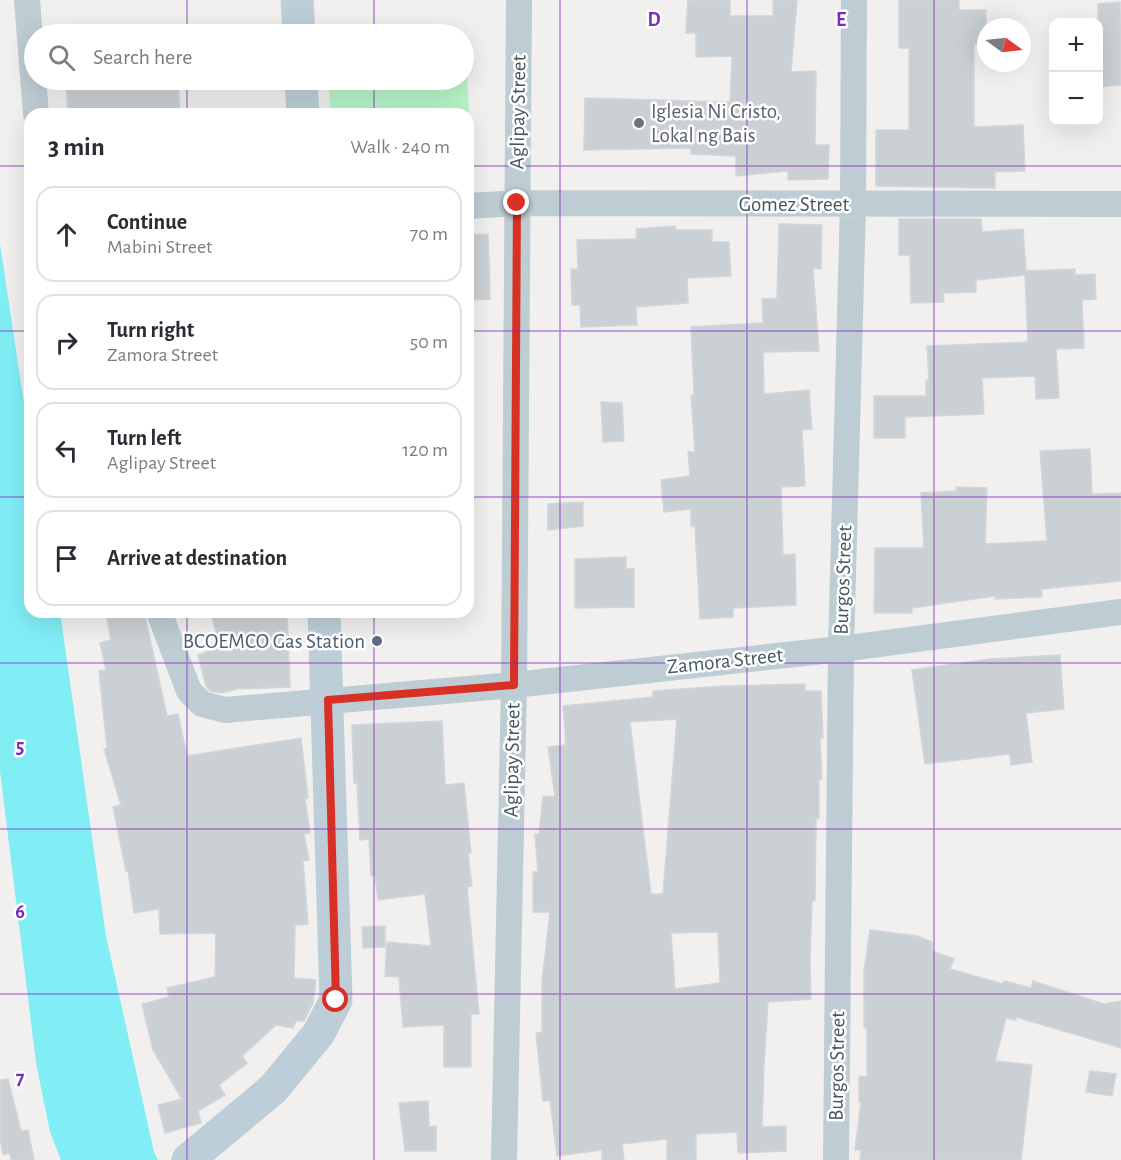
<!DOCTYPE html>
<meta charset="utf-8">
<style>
body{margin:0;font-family:"Alegreya Sans",sans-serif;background:#f2f2f3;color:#2b2b33}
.controls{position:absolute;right:18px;top:18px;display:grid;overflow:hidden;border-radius:12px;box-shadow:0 6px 24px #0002}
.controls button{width:54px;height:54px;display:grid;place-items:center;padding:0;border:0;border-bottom:2px solid #e1e1e2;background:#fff;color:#2b2b33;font:30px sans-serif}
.compass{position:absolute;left:977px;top:18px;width:54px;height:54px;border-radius:50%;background:#fff;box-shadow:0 6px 24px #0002;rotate:105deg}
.stop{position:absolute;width:18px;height:18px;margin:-14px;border:4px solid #d93025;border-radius:50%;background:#fff}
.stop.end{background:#d93025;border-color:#fff;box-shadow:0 2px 6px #0008}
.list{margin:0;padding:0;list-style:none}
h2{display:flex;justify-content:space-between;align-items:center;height:78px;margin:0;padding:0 24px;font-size:26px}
h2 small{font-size:20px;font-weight:400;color:#7c7c81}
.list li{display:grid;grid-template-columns:39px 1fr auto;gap:18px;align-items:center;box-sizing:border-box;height:96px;margin:0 12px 12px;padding:0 12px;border:2px solid #e1e1e2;border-radius:18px}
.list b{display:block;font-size:22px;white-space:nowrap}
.list p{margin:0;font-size:20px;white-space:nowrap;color:#7c7c81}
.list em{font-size:20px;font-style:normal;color:#7c7c81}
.icon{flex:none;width:33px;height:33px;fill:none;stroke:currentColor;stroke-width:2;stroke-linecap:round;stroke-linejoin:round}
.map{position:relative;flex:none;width:1121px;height:1160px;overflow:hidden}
.search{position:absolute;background:#fff;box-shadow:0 6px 24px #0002;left:24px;top:24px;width:450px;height:66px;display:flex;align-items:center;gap:15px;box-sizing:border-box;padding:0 21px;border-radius:33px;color:#7c7c81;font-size:22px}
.panel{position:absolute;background:#fff;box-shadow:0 6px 24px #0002;left:24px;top:108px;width:450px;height:510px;border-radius:18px}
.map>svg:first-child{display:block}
.green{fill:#b8f4c7}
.water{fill:#81eef6}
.building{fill:#cad0d4;stroke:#d2d6db;stroke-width:1.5;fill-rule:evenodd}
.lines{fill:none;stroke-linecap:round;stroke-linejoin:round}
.street{stroke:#beccd3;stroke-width:26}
.secondary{stroke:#bdced8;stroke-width:33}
.route{stroke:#d93025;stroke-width:8}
.grid{fill:none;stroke:#7b2cbf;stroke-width:1.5;stroke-opacity:0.55}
.worship-dot{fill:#6b7280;stroke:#fff;stroke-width:2}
.service-dot{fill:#5c6f8a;stroke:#fff;stroke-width:2}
.labels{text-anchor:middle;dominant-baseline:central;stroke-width:5;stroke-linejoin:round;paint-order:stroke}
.worship-label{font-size:21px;fill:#5b616d;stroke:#fff;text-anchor:start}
.street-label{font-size:21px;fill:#45565f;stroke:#fff}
.service-label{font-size:21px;fill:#4e5e75;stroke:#fff;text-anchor:end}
.grid-label{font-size:20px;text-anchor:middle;font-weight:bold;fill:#7b2cbf;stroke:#fff;stroke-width:5;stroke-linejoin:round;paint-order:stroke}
</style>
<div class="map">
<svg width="1121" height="1160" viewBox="0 0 1121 1160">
<rect width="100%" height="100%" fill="#f2efef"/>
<!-- green -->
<path class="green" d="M467,75L472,175H468V114H330L329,82L464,80V76Z"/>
<!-- water -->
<path class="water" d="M0,244L30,443V612H60L106,936L154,1152L158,1160H61L50,1132L36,1063L0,771Z"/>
<!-- building -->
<path class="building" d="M688,0H730V16H773V0H797L791,72L816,71L815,145H829L828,179L788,180V171L736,176V156L691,154V148L584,150L585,98L730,102L732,56L696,57V33H686Z
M899,0H959V10H986V44H974V127L1023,125L1025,171L995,172V188L876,186V130H909V48H899Z
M1120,2L1121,85L1098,87V4Z
M66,80H178L180,114H68Z
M899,219H981L982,232L1023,229L1026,271L1075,269V275L1095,274L1096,299L1082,300L1084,348L1056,349L1059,398L1036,399L1035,376L982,378L984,414L905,417V438H874V396H926V380H929L927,346L1028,342L1025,275L976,280V292L943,293L944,302L911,303L910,255H899Z
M779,224L822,225L821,269L813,268L819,351L763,352L764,394L809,390L812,429L802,430L805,486L781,487L783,555L795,554L796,605L733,608V617L700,619L695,526H691V509L664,512L661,480L690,476L688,452H695L691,395H694L691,327L763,323L762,299L777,298Z
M675,226L676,230H712V242H729L731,276L687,278L688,303L636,307L637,325L581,327L580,305H572L571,269H578L577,240L637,239L636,229Z
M488,234L490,299L468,300V235Z
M601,402L622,403L624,441L603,442Z
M1090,449L1092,494L1121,493V581L1041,589L1042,597L995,599V596L912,608V613H874L875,548H924L921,493L956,491V487L987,488L985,544L1047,541L1040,451Z
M583,502V526L548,530V504Z
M626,557V569H634V607L575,608V559Z
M106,612H144L167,716L178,714L187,756L301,738L308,798L305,799L310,833L304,834L309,860L303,861L308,924L295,925L294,978L316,980L313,1003L304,1021H296L293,1028L276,1025L242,1056L247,1063L219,1085L225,1095L198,1111L201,1123L165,1133L158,1105L182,1099L153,1050L142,1004L169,997L167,988L215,977L216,933L160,934L159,909L134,913L128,870L126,871L113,807L121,805L104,749L107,748L99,671L106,670L100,643L111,640Z
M210,612H287L290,687L238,689L221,693L210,691L206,686L198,655L221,647Z
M1060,655L1064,709L1026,713L1032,762L1011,765L1010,754L925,764L912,670L990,659Z
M805,684V691H821L823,738H820L822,779H819V818L816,819L815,900L812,901L810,960L811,999L768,1002L764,1064L762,1127L786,1126V1151L738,1153L737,1132L696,1134V1160H667V1139L622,1144L624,1160H602V1150L557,1156L550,1100L543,1101L536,1033L542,1032V982L550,912H533V872H538L535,834H539L543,796L555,797L548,747L566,745L563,706L653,697V691L724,686ZM677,719L663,894H651L630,722ZM718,932L720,983L675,989L671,933Z
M442,721L445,785L464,783L471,853L468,854L472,886L467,887L479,1014H471V1067H444V1025L403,1027L399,977L385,976L387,942L431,946L425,894L378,900L375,875L371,876L369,839L360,840L357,783H354L352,725Z
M385,926V947L363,948L362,927Z
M870,930L917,936L932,942V951L954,959L950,969L1003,984L1004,981L1031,988L1033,981L1104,1004L1121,1001V1048L1016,1017V1020L1006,1018L995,1061L1032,1065L1021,1160H860L861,1150H855L861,1102H859V1076L867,1077V1028H864V972Z
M1090,1071L1116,1074L1112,1096L1086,1092Z
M8,1079L21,1131L28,1130L34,1160H11L10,1153L3,1155L0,1137V1080Z
M428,1101L429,1127L436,1126V1151H405L399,1103Z"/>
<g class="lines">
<!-- street -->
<path class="street" d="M27,0L36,114
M468,206L517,203L1121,204
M159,612L189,691L202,704L225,710L514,685L841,649L1121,612
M504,1160L514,685L519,0
M836,1160L841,649L853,204L854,0"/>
<!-- secondary -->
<path class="secondary" d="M297,0L299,34
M301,80L303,114
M188,1160L273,1089L319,1033L336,1000L324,612"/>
</g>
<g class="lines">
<!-- route -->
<path class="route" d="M336,1000L328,700L514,685L517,203"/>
</g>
<!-- grid -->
<path class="grid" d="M187,0V34M374,0V34M560,0V1160M747,0V1160M934,0V1160M187,80V114M374,80V114M0,166H30M468,166H1121M0,331H30M468,331H1121M0,497H30M468,497H1121M187,612V1160M374,612V1160M0,663H1121M0,829H1121M0,994H1121"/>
<!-- markers -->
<circle class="worship-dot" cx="639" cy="123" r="6"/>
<circle class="service-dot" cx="377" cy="641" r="6"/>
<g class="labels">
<!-- worship labels -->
<g class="worship-label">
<text x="651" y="111">Iglesia Ni Cristo,<tspan x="651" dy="24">Lokal ng Bais</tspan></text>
</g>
<!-- street labels -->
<g class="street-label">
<text transform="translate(518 112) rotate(-89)">Aglipay Street</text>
<text x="794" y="204">Gomez Street</text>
<text transform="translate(843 580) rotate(-88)">Burgos Street</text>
<text transform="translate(725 661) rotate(-6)">Zamora Street</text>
<text transform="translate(512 760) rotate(-89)">Aglipay Street</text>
<text transform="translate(837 1066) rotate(-89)">Burgos Street</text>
</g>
<!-- service labels -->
<g class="service-label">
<text x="365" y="641">BCOEMCO Gas Station</text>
</g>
</g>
<g class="grid-label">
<text x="654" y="26">D</text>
<text x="841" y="26">E</text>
<text x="20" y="753">5</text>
<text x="20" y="918">6</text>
<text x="20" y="1084">7</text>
</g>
</svg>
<div class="controls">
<button>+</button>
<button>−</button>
</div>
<svg class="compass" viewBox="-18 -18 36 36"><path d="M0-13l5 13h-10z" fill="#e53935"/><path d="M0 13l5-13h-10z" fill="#7c7c81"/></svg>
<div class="stop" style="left:336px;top:1000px"></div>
<div class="stop end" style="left:517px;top:203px"></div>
<div class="search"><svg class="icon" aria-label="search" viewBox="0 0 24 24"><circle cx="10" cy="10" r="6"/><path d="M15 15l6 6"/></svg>Search here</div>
<section class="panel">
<h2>3 min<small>Walk · 240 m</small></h2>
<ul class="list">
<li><svg class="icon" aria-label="ahead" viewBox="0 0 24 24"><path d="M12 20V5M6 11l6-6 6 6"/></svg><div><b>Continue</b><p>Mabini Street</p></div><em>70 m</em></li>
<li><svg class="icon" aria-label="right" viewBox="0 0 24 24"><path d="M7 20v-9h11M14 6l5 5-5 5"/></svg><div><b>Turn right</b><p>Zamora Street</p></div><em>50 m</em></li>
<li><svg class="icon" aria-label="left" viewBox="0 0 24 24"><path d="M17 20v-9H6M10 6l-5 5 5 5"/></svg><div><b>Turn left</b><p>Aglipay Street</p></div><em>120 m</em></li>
<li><svg class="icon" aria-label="arrive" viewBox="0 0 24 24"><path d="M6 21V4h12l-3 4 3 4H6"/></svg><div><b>Arrive at destination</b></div></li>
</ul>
</section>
</div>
